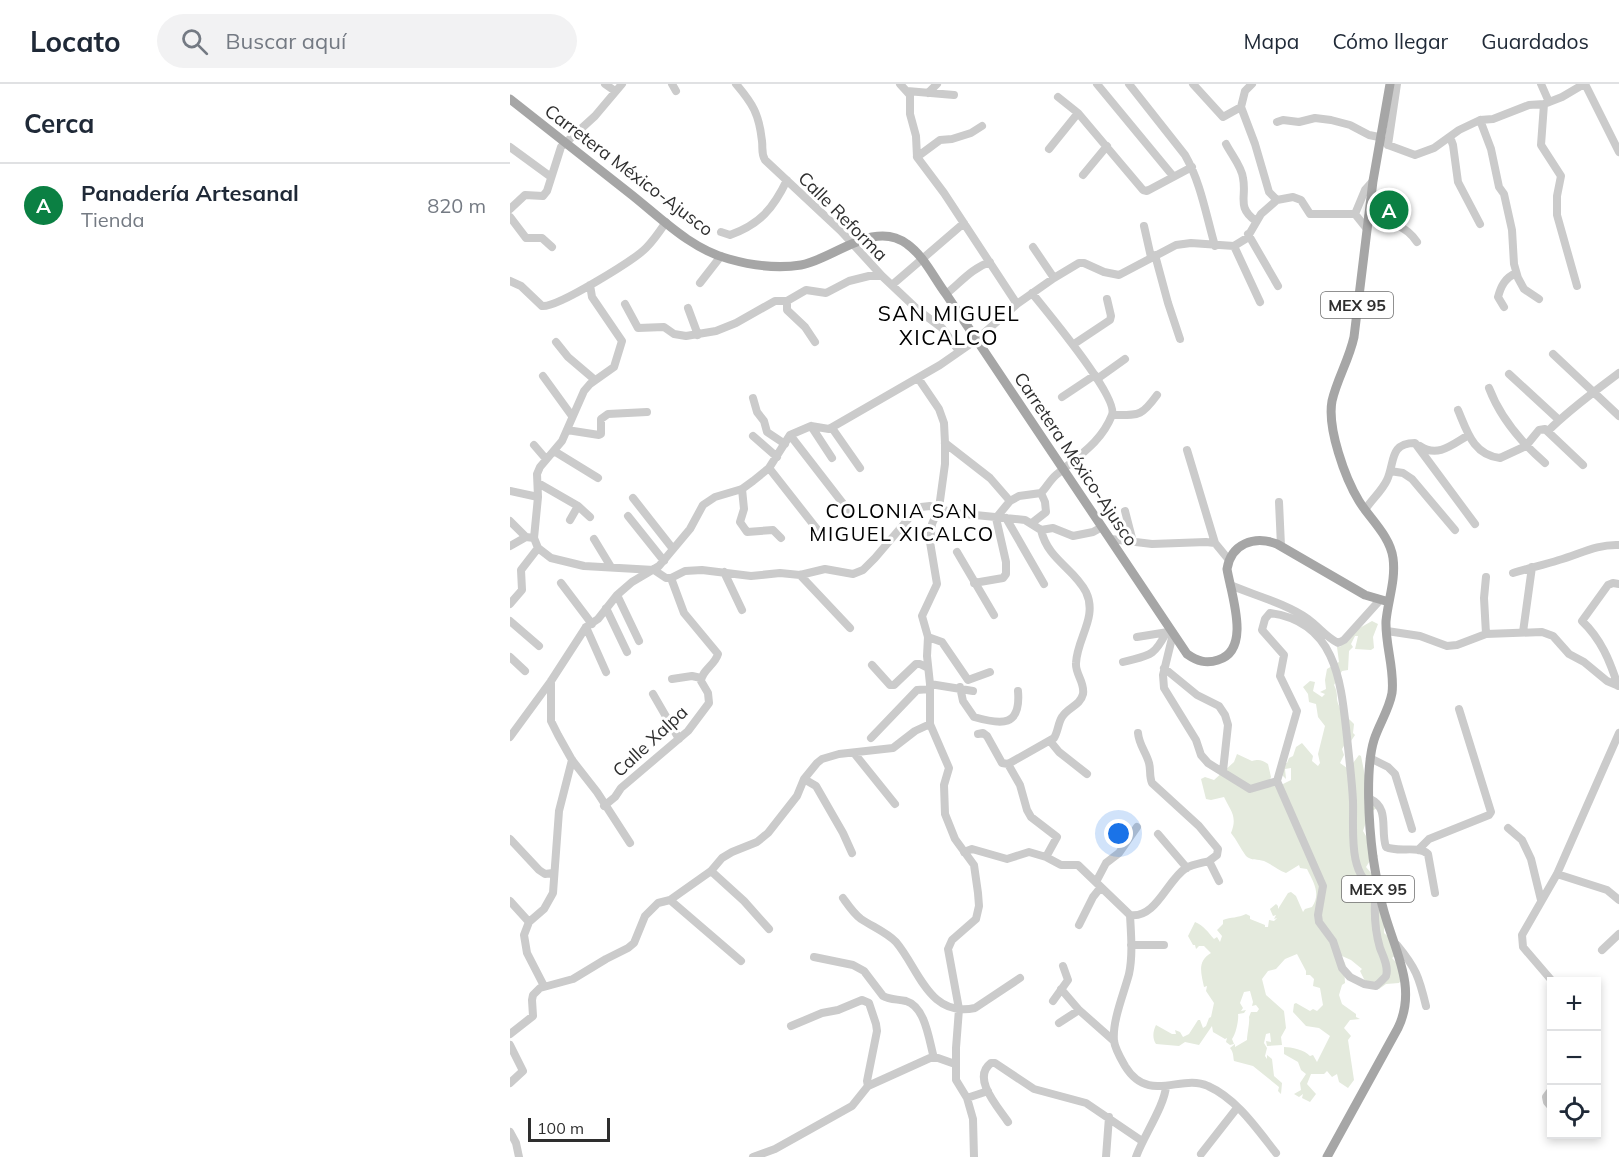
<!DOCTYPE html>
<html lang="es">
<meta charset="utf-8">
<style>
body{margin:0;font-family:Mulish,sans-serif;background:#f2f2f3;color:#1f2937}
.controls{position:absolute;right:18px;bottom:18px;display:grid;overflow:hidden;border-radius:0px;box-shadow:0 3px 9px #0003}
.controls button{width:54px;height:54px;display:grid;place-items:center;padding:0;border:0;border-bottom:2px solid #e0e1e3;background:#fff;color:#1f2937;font:30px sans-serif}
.scale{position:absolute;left:18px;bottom:15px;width:82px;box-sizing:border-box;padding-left:6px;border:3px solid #2e2e2e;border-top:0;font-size:16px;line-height:21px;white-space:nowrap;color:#2e2e2e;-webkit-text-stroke:4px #fff;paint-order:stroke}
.you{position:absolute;left:609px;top:750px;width:21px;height:21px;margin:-15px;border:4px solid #fff;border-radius:50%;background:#1a73e8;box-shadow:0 0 0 9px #1a73e833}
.badge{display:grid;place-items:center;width:39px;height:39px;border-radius:50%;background:#0b8043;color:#fff;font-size:20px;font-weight:700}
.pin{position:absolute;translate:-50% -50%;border:3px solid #fff;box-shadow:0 2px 6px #0006}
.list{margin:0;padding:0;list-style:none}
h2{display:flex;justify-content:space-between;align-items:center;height:78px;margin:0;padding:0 24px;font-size:26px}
h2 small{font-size:20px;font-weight:400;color:#747a83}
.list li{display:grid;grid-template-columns:39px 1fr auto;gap:18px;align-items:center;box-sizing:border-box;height:84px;padding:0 24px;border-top:2px solid #e0e1e3}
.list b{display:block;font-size:22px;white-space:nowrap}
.list p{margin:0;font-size:20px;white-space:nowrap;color:#747a83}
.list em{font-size:20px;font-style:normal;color:#747a83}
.icon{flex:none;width:33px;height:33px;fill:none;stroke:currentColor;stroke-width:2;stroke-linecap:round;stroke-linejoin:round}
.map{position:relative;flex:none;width:1109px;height:1073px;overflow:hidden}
header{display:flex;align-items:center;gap:36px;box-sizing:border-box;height:84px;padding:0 30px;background:#fff;border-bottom:2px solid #e0e1e3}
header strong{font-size:28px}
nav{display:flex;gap:33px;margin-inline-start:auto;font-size:21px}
.search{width:420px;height:54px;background:#f2f2f3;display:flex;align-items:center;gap:15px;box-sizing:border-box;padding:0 21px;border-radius:33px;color:#747a83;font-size:22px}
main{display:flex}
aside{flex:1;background:#fff}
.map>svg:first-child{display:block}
.green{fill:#e4eadd}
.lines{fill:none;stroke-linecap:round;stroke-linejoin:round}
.minor{stroke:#cbcbcb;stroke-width:8}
.major{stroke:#a6a6a6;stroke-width:9}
.labels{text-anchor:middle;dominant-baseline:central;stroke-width:6;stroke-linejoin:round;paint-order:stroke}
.shield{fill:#fff;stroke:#6d6d6d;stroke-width:1.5}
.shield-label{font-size:16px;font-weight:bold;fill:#2e2e2e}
.street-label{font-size:18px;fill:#2e2e2e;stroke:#fff}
.neighbourhood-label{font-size:20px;letter-spacing:1.5px;fill:#000;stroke:#fff}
.quarter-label{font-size:21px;letter-spacing:1.5px;fill:#000;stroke:#fff}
</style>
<header>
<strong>Locato</strong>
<div class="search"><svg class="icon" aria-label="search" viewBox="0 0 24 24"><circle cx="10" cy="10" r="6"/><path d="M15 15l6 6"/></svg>Buscar aquí</div>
<nav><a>Mapa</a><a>Cómo llegar</a><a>Guardados</a></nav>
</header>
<main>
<aside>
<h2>Cerca<small></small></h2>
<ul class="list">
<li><span class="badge">A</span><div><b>Panadería Artesanal</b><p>Tienda</p></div><em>820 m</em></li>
</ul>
</aside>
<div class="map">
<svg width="1109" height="1073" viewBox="0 0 1109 1073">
<rect width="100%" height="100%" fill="#fff"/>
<!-- green -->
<path class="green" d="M862,537L868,540L863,553L864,564L861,566L845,565L848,552H845L841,560L843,563L839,567L838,586L832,587L824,601C827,607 827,610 827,616C829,626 837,633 844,640L843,649L845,651L839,660H835L832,665L834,671L830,679L837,684L840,683L849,671L851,672L855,692L867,724L859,729L853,747L868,772H863L856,783L862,790L865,801L855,811L863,819L865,815L874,839V849L883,857L886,871L882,874L888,880L892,895L889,899L876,900L869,905L855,897L850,887L852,885L841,876L832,872L831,874L834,877L836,882L834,883L835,899L832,901L829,911L832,920L846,930V933L850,935L840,936L834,944L841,952L838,956L844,996L838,1004L829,998L827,990L822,993L817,987L814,990H801L797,1000L806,1010L800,1018L792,1014L793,1010L789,1013L784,1010L791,1006L790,999L796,990L791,986L788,978L774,970V963C781,963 795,966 800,972L803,971L807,978L820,952L809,944L796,942L783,928L784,920L786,919L800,927L803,925L807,927L813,921L810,904L803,902L804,895L800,891H796V887L787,870L775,875L766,885L758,887L752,895L756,911L774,927L776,944L771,953L772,961L757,962L756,957L761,958L760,949L756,950L754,959L757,964L755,972L757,975V971L762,975L764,992L772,999L771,1010L768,1007L769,1003L743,982L724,977C723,973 724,969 720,964L725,960V963L737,956C737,950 740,938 739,933L741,928H747L749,925L746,921L742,922L743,918L740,907L734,908L730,919L733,924L731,927L736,926L734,929L728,930C729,935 726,950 722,955L724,960L720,961L716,958L717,954L715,955L703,948L702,942L689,961L675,958L669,962L646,960C642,954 643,947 646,941L662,950H666L665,946L670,948L673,953L679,950L688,936H690L693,944L696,942L699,934L701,933L704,919L696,907L697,902L694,903C691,889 687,877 701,869L694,862H689L686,865L685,861H683L678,852L685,838C694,842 698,848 704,855L707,853L710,858L712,852L707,846L713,840V836C721,833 728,834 736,830L740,832V835L755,841V843H758L759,836L764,837L767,834L764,835L766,831L763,832L760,825L766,820L768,822V825L778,809L781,808L786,812L793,828L795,825L802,823C811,810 804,799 797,785L790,784L789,781L776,789C768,786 761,780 754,777C748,775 741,777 736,772C730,764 727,756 721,749C728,732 720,726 714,713L701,716L696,715L691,695L695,693L704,696L724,678L727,670L742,677C749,675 752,676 758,680L761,693L760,695L763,699L773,700L781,696V684L775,685L776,695L772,691L773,679H777L779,674L783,672L786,663L792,659L803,672L802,677L808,682L810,679L808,670L815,642L808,633L806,620L799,618L798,610L793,603L800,597L805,598L803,607L812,613L815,610L810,608L816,605L815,596L817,585L829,578L827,563H830L839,550Z"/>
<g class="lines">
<!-- minor -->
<path class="minor" d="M95,0L105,7
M162,0L166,7
M226,0C243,20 249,30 252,57C253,65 251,69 255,76L331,147L372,192L408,226L432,244L449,267
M390,0L400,11V30L406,52L407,73L434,109L507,220
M587,0L663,92
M619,0L675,71C691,99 696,131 705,162
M683,0L713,33L731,23
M742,0L735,7L731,23L745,60L759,108L767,116
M1031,0L1039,18
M1075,0L1109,68
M397,7L444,11
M418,9L427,0
M548,13L568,29L633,106L637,107L682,83
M1034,20L1031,61L1051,92L1047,112V131L1067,202
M970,36L981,65L989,103L994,110L1002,146L1004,180L1008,194L1014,205L1029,215
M767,38L773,36L789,38L805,34L821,36L840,41L859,51L869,53L878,61L905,71L924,64L949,46L970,36L983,35L1019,21L1034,20L1052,13L1074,0
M940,53L943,61L948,98L970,140
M716,60C721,70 732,83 733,94C737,113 726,123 746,137
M878,61L887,0
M0,63L41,93
M539,65L568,29
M407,73L430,56L442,55L461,49L472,42
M573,91L597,62
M0,125L15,111L33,112L37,107L51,63L85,32L112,0
M845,130L857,145
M0,133L16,154H32L42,163
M858,133C878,137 896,141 907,158
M634,142L641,173
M211,148L220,151C250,140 263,125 277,96
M738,150L768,202
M724,162L750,218
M523,163L544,194
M645,171L658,219L670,255
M0,197L11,202L32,222C47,224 124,176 136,164C144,156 150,147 156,138
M190,199L211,172
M80,201L82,213L112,257L104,283L80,300L74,307L52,357L30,383L27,390L28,413L24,454L28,464L41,474L74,482L144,486L156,494H161L175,487L192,486L241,492L270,489L290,491L315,485L343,490L353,486L365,474L405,427L411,423L420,422L445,429L515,436L531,446L543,444L563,452L583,448L592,443
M382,201L454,139
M522,209C536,227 609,313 602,331C591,359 568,372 546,391C540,396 537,403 531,409
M436,210C450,199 462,184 480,178
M277,217V226L295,243L305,258
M115,220L128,244L154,243L164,250L176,252L206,247L226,239L265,217H277L296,206L316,209L339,197L359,192H372
M994,223L988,213C991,202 995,194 1006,189
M178,224L188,251
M46,258L58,273L85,296
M564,260L600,236L601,232L597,215
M1043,270L1109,332
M999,290L1049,336
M33,292L62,332
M408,294L429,325L434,339L435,359V380L429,424L422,440L420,458L427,500L412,532L418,553L417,572L420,600V640L439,684L434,701L435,730L445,755L464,781L468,809L469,822L466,835L442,856L438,865L449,925L446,964V996L457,1014L463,1035L464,1073
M587,295L615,275
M979,304C990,333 1012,359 1035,379
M552,313L585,291
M243,314L247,328L254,337L257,348L275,360
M948,326C957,347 963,371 990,374L1016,362L1029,346L1035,345L1073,381
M602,331C629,331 631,333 647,311
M301,342L322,374
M322,344L350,384
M57,346L89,351L91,350V335L98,330L137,328
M1038,347C1060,325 1084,308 1109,289
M280,351L338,426
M243,352L267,373
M435,359L480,394L500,417
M24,361L36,375
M910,362C927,374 942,361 957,352
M677,366L705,459
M44,367L88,394
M259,384L310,449
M880,387L893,389L902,395L945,446
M28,399L68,422L60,436
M232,405L234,425L230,438L237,448L263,446L271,454
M0,407L28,413
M123,414L163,465
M769,418L771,462
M68,422L80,433
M855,426C861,416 872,407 877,396C885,379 879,359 905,359L965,440
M615,427L623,458
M118,432L154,477
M496,434L534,500
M0,437L16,453
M522,439L536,428L535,418L531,409
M531,446C538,476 564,484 576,508C588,533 567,554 566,579C565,590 575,598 573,610C570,622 558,623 552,633C548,639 548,648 544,654L498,680L510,701L517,726L521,733L547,753L536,773
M84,455L101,483
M601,455L642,460L696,458L705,459L719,476
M0,462L16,453L24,454
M447,468L484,531
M214,488L232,526
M1003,489C1019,484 1034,481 1049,476C1070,470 1087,460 1109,461
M290,491L340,544
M51,499L82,540
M464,499L493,494L496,490V478L486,434L500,417L509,412L531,409
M720,501C744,511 777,520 798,535C809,543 816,553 828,559L834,556L870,516
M107,511L129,557
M0,520L12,506L11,486L28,464
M96,524L117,568
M0,537L29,562
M76,543L96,588
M877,547L910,552L937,562L947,561L976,550L1032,548L1043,552L1059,570L1074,578L1097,597L1109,602
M1013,548L1022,483
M663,550L653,591L654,604L686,656L691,671L698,679L740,705L767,697
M976,550L974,514L976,493
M418,553L432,558L458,596L480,588
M627,553L658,548
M0,573L15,587
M613,578C639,571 643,574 656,549
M362,581L380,601H384L406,580H410L418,584
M654,584L687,611L709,622L715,631L718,641L713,687
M162,595L182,592L191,594
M41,597V637L48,651L62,676L87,708L120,759
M420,600L463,607
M1108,602C1100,577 1091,555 1072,537L1098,501L1103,499L1109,500
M450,603L453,617L464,633C492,641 511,643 508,607
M143,610L169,655
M628,649C629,661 636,668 639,679C641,686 639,692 642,699L689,742L708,765L707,771L699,777L709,797
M468,650L473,649L477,652L492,679L498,680
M0,653L41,597L76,543L88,535L107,511L122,498L149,482L180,445L193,421L205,413L232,405L243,397L259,384L280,351L301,342L319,345L430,281L466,256L507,220L544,194L569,179H574L594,188L609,191L666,161L681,159L724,162L737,154L751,130L767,116L783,113L791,116L800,130H845L855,106L863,97
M361,654L407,606L420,605
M540,657L549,668L577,690
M344,669L385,720
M860,674L878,683L885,690L902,745
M294,695L306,702L333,749L342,769
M860,715C880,724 870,746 876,763C889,769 908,761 918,770L925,809
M94,722L105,713L111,704L178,647L199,619L198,609L191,597C192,586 205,581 208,570L174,529L161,494
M998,744L1012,756L1021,775L1031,816
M648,750L677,784
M0,755L29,786L35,790L43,789
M908,766L919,755L979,731L981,728L949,625
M454,768L462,765L497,775L519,768L536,773L551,781H568L620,831C621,850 623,871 619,890C614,909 602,937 604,957C605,965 611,975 615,982C639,1021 671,989 698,1002C727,1015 747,1045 766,1069
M201,787L234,817L259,845
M1047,790L1097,806L1109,816
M586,798L596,779L609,769L627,743
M866,805C837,792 844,744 843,717C842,696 839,674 837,653C831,599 827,538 760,529L755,535L752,546L774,571L770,592L787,627L767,697L813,802L808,831L809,838L823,857L832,884L840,893L854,900L866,902C869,899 874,895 876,892C879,883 873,872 870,864C864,844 864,821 866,802
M333,814C338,821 344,830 351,835C363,843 376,848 386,858C409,885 419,934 465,924L510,894
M160,816L231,877
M0,817L19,838
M620,831C646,835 657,796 676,784C683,780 692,779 699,777
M569,841L583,813L591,803
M621,861H654
M887,861C906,884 909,893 916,922
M1092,866L1109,850
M304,873L343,881L354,887L373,912C380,916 388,915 396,917C416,923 419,957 424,974
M1043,898L1013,863L1012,851L1047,790L1109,649
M34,902L17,869L14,851L19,838L34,825L43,809L49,727L62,676
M551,905L569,926
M543,917L558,896L553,882
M549,939L569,926L604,957
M281,942L312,929L328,926L352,916L359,919L366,940L367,947L357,997L358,1002
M0,950L23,932L22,916L23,911L30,904L63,895L96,875L118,864L124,859L135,832L148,819L160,816L201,787L212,774L222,768L247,758L258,749L287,712L294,695L307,679L312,675L329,670L383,664L405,647L420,640
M0,961L13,987L0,999
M1042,1005L1036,1013L1037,1018L1042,1024
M457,1014L478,1007
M498,1038C488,1023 461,994 481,979H485L524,1005L576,1019L632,1057
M0,1048L6,1059L9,1073
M691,1070L727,1024
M243,1073L265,1065L342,1022L358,1002L420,974H428L445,980
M596,1073L599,1033
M626,1073C633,1053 655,1021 656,1002"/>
<!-- major -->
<path class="major" d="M0,15C39,46 79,77 118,108C149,132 180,165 219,175C244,182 266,185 291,181C324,175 364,135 397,160C414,172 424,194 436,210L677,570C687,577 696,580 708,576C742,566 721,510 717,485C721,460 744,451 767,460L855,511L879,518
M817,1073L888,944C907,905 886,869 875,831C869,812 866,792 863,773C859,743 855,685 864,656C869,640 879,626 882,609C885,586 875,561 876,537C878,516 886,496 883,474C880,452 860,435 849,417C835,394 817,344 822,317C827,295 839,276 844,253L863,97L880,0"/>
</g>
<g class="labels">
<!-- shield labels -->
<g class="shield">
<rect x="811" y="208" width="72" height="26" rx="4.5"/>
<rect x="832" y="792" width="72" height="26" rx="4.5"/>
</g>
<g class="shield-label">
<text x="847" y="221">MEX 95</text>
<text x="868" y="805">MEX 95</text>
</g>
<!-- street labels -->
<g class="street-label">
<text transform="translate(119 86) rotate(37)">Carretera México-Ajusco</text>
<text transform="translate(333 132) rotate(45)">Calle Reforma</text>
<text transform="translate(566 375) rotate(56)">Carretera México-Ajusco</text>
<text transform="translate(140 657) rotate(-43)">Calle Xalpa</text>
</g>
<!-- neighbourhood labels -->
<g class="neighbourhood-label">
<text x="392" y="426">COLONIA SAN<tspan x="392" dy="23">MIGUEL XICALCO</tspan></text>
</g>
<!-- quarter labels -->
<g class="quarter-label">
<text x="439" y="229">SAN MIGUEL<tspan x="439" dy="24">XICALCO</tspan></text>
</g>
</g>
</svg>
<div class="controls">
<button>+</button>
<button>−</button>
<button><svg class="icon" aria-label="locate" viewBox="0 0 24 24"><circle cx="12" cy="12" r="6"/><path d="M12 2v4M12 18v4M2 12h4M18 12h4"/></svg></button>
</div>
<div class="scale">100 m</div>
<div class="you"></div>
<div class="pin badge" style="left:879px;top:126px">A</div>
</div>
</main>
